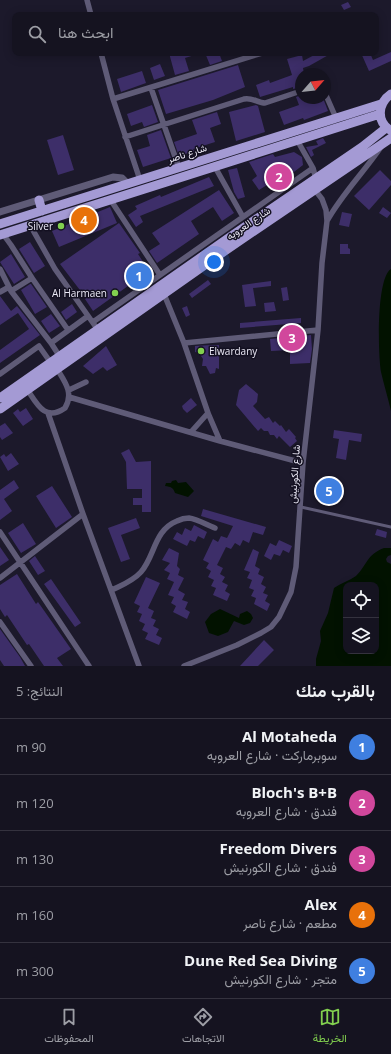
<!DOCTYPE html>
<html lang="ar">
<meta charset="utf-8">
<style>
body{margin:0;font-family:"Open Sans",Vazirmatn,sans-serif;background:#22202d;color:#f1f3f6;direction:rtl}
.controls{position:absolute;right:12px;bottom:12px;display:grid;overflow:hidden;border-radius:8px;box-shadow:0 2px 10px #0003}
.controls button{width:36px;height:36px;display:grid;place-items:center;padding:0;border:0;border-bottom:1px solid #34323e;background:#151320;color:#f1f3f6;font:20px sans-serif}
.compass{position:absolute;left:295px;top:68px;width:36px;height:36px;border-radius:50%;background:#151320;box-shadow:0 2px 10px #0003;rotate:62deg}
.you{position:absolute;left:214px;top:262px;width:14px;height:14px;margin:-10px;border:3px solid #fff;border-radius:50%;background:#1a73e8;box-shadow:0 0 0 6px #1a73e833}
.badge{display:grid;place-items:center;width:26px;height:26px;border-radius:50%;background:#82d04f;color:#fff;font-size:13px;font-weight:700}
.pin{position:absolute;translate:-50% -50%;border:2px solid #fff;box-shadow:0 1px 4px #0006}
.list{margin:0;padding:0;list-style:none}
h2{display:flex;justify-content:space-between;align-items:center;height:52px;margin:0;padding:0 16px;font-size:17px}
h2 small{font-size:13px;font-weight:400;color:#9d9ea5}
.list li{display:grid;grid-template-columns:26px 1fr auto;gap:12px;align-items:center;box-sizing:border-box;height:56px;padding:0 16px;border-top:1px solid #34323e}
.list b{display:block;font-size:15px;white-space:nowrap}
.list p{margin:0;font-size:13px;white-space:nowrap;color:#9d9ea5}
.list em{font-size:13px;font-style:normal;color:#9d9ea5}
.icon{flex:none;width:22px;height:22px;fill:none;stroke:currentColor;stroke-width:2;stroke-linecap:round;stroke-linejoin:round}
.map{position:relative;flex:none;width:391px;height:666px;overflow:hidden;direction:ltr}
.search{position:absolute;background:#151320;box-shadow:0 2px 10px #0003;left:12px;right:12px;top:12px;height:44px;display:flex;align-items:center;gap:10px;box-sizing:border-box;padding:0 14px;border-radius:8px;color:#9d9ea5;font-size:15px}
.sheet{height:332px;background:#151320}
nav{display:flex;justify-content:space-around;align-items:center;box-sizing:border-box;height:56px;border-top:1px solid #34323e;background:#151320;font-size:11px;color:#9d9ea5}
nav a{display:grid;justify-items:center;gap:2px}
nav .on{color:#82d04f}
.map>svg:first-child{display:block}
.water{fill:#021200;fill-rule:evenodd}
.building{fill:#3d2e69}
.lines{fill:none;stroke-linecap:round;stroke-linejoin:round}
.service{stroke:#5f5b77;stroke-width:3}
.minor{stroke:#5f5b77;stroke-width:5.5}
.tertiary{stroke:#5f5b77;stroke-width:7}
.primary{stroke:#a49ad4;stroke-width:9}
.poi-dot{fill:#82d04f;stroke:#131021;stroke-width:1.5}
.labels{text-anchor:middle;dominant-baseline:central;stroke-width:3;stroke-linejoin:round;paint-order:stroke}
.street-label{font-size:10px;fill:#ebe9f6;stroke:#131021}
.poi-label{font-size:10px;fill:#ebe9f6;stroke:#131021;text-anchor:end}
</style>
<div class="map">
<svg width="391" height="666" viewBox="0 0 391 666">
<rect width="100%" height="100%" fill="#1c192b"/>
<!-- water -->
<path class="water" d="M391,269V411C388,398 384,385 381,372C378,355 376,278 391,269Z
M176,480L178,483L186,482L194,491L188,497L175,493C173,487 171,487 165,486L166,483H171L172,481Z
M384,548H391V555L388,556L386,559L387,562L391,564V666H316V659L321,641L320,631L328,613L334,588C341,583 349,581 356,576C368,564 366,555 384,548ZM346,585H376V651H346Z
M220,609L239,618L240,614L247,611L251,614L253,618L250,623L244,625L234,621L228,632L218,636L209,633L205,622L211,614Z"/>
<!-- building -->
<path class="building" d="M348,2L351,7L344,10L341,5Z
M391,52V61L369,71L361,53H370L373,60Z
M169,53H198V54L185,58L189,71L175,75Z
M205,53H219L222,61L210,65Z
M318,53H332L309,66L303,68L304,74H301V87L293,89V87L260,97L256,85L269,80L270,83L292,75L287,59L302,55L303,61Z
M160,64L165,76L154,80L150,68Z
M238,65L245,87L213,100L166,114L158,90Z
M142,71L146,83L121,92L117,79Z
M301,95V98H310L312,102L323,98L328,111L304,120L303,118L284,125L279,112L299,105L296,97Z
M152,105L158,122L144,127L142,122L131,126L127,114Z
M256,105L258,106L265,132L236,141L229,112Z
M217,112L221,124L210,128L215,142L193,149L194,151L179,156L174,142L197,134L192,120Z
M161,130L171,158L143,167L137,150L150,146L147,135Z
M63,135L74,170L58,175L47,140Z
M323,138L326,143L312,150L314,155L311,157L306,147L318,145L316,141Z
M294,152L302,157L303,165L290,175L288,172L259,190L252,180L257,176L249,162L273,154L275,157Z
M237,168L245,197L238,199L234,192L228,170Z
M380,170L391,181V185L369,210L354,196Z
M209,177L214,186L140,216L143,222L136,227L128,215L137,209L135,206L160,195L161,197Z
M219,190L234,213L222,221L213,207L191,221L199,234L157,263L149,251L160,244L152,233Z
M110,207L117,223L59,247L52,231Z
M383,207L391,213L387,218L379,213Z
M342,212L352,214L349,227L339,225Z
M119,223L140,253L138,254L149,271L93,311L85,299L86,298L60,264Z
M30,242L45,266L34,273L19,249Z
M340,244H348V248L350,249V254H340Z
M11,254L25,277L14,284L0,262Z
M208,280L211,284L192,298L189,294Z
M271,281V286L253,288L256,306L245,307L242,285Z
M30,284H31L47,307L35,314L21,290Z
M287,287L289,300L283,301L281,288Z
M0,296L11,311L17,306L40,335L0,363V350L29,329L18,313L0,325Z
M274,302L276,311L265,312L264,303Z
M72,304L77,312L66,320L61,312Z
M187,306L190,315L186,317L182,308Z
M51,314L60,326L49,333L41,321Z
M301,318V323L240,328V323Z
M311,335L312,349L310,363L290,364V350L271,351L270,339Z
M212,345H219V369L216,368L215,373L210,374L206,366H202L203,359L199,353L195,352V346Z
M106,346L117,365L107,371L103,367L93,374L83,366Z
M246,384L258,394L257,402L253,406L265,419L269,417L273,423L275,421L280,426L281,425L286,432L289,429L296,437L295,438L297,441L290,447L279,436L277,439L274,435H270L268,431H264L261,428L258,431L236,405L239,390Z
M191,398L197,405L187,413L183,409L182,406Z
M26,408L33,419L23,426L13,413L18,409L20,412Z
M5,423L13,433L2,440L0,437V426Z
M334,430L362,434L361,442L349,440L346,460L336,458L339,439L333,438Z
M129,449L136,462L151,461V512H142V505H133V498H142V489H127L126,462L121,453Z
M11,453L19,464L8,471L0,457L4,454L6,457Z
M14,480L19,488L4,499L12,511L0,520V490Z
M331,481L341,489L330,502L320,495Z
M52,486L72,517L56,528L36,496Z
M203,509L266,527L263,535L253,532L249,543L243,540L240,546L235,543L231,549L226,547L217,565L223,568L220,574L225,577L222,582L228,585L225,591L230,594L227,601L213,595L216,588L211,586L214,580L208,577L211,571L206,568L209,563L203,560L213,539L218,542L221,536L227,538L233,526L201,516Z
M136,518L140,528L121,535L130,559L121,562L108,528Z
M23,523L36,544L21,553L8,533Z
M194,525L207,532L204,539L198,536L195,542L190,540L187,546L173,539L177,532L182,535L185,528L191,531Z
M377,529L387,532L386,538L375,535Z
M279,540L292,546L289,553L283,550L280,556L274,554L271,560L264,556L270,543L276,546Z
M0,547L9,560L0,566Z
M169,548L179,553L177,566L180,569L178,575L184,578L178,590L185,594L182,600L188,602L185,609L190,612L187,619L173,612L176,606L171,603L174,597L168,595L174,582L167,579L170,573L164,570L170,563L162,560Z
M253,549L259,552L255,566L260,569L258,574L264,577L261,584L266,587L263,593L268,595L265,601L270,604L267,611L254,604L256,598L251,596L254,590L249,588L252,580L247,578L250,572L244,570Z
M35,556L45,571L38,575L29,561Z
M17,574L36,604L38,602L71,649L57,658L63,666H44L29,644L27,645L7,615L5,617L0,609V585Z
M146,577L160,583L148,608L154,611L151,618L156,620L153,626L159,629L156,635L162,638L159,645L145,639L148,633L142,630L145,624L139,621L142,614L137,612L140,606L134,603Z
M51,579L81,623L75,627L44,584Z
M0,629L20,657L25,666H4L0,660Z
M264,640L274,650L258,666H240Z"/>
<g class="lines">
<!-- service -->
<path class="service" d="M301,507L391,527"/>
<!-- minor -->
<path class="minor" d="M87,0L91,15
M101,53L113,99L140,180
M151,88L179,168
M325,93L336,118
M113,99L262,53
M125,137L244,99C252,97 258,103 265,103L301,91
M297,140L313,168L316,179
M215,167L243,217
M110,199L160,275
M327,221C342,194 364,172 381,147
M30,225L55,269L98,330
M3,234L11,245L32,278L68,330
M0,269L11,291L51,343L60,357
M11,291L32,278
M0,292L9,287
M164,294L184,343L208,413L220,441
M93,322L313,168
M51,343L88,316
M184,343L318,330
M0,374L39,346L51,363
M27,389C37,404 45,422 65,408C74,393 65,382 57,369
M69,390L86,382
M69,397L220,441L303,463
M48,413L83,514L139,666
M191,432L208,413
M0,532L89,666
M0,578L83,514
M112,590C122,585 133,581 141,572C155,556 154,530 177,521C181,519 184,518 189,518C197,519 207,525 215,528
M0,622L31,666
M184,666L237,645L261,633L271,627L279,617L291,592L296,567L303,463L318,330L322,263L327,221L326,210L322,199L315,190"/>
<!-- tertiary -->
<path class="tertiary" d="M0,212L113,177L122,178L128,184"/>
<!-- primary -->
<path class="primary" d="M390,130C376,121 378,103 391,94
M39,200L42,211
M0,224L381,104
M0,235L380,114
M0,398L230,237L362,147L386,128
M0,409L229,248L391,138"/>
</g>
<!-- markers -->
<g class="poi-dot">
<circle cx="61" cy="226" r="4"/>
<circle cx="115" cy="293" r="4"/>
<circle cx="201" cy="351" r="4"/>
</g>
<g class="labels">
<!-- street labels -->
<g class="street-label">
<text transform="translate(187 153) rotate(-18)">شارع ناصر</text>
<text transform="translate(248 223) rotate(-34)">شارع العروبه</text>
<text transform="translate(294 474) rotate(-86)">شارع الكورنيش</text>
</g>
<!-- poi labels -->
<g class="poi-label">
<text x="53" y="226">Silver</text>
<text x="107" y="293">Al Harmaen</text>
<text x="209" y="351" text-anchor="start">Elwardany</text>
</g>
</g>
</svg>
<div class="controls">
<button><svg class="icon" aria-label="locate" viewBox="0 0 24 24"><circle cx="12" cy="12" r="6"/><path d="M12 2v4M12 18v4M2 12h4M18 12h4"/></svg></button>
<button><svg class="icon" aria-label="layers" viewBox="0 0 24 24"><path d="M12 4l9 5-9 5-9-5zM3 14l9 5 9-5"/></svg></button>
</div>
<svg class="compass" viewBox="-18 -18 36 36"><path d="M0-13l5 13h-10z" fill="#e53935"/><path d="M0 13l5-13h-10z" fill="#9d9ea5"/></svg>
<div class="you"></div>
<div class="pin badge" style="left:139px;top:276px;background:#3f7fe0">1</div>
<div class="pin badge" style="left:279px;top:177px;background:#d1479c">2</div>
<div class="pin badge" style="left:292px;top:338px;background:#d1479c">3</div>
<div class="pin badge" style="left:84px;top:220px;background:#e8710a">4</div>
<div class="pin badge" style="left:329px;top:491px;background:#3f7fe0">5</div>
<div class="search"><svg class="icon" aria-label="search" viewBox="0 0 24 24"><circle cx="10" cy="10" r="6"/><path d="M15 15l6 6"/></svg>ابحث هنا</div>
</div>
<section class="sheet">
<h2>بالقرب منك<small>النتائج: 5</small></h2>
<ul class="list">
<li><span class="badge" style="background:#3f7fe0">1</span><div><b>Al Motaheda</b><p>سوبرماركت · شارع العروبه</p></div><em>90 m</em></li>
<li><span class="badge" style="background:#d1479c">2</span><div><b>Bloch's B+B</b><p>فندق · شارع العروبه</p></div><em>120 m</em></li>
<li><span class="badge" style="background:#d1479c">3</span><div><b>Freedom Divers</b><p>فندق · شارع الكورنيش</p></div><em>130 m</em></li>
<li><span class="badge" style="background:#e8710a">4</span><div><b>Alex</b><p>مطعم · شارع ناصر</p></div><em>160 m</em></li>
<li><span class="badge" style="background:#3f7fe0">5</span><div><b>Dune Red Sea Diving</b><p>متجر · شارع الكورنيش</p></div><em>300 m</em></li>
</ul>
</section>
<nav>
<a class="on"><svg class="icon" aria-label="map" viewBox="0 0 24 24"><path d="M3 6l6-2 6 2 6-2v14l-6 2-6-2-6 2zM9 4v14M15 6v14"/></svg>الخريطة</a>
<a><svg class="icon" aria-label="directions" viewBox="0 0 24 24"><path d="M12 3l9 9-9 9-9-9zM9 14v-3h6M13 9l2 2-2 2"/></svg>الاتجاهات</a>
<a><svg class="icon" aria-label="saved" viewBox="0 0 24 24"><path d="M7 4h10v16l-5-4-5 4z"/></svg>المحفوظات</a>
</nav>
